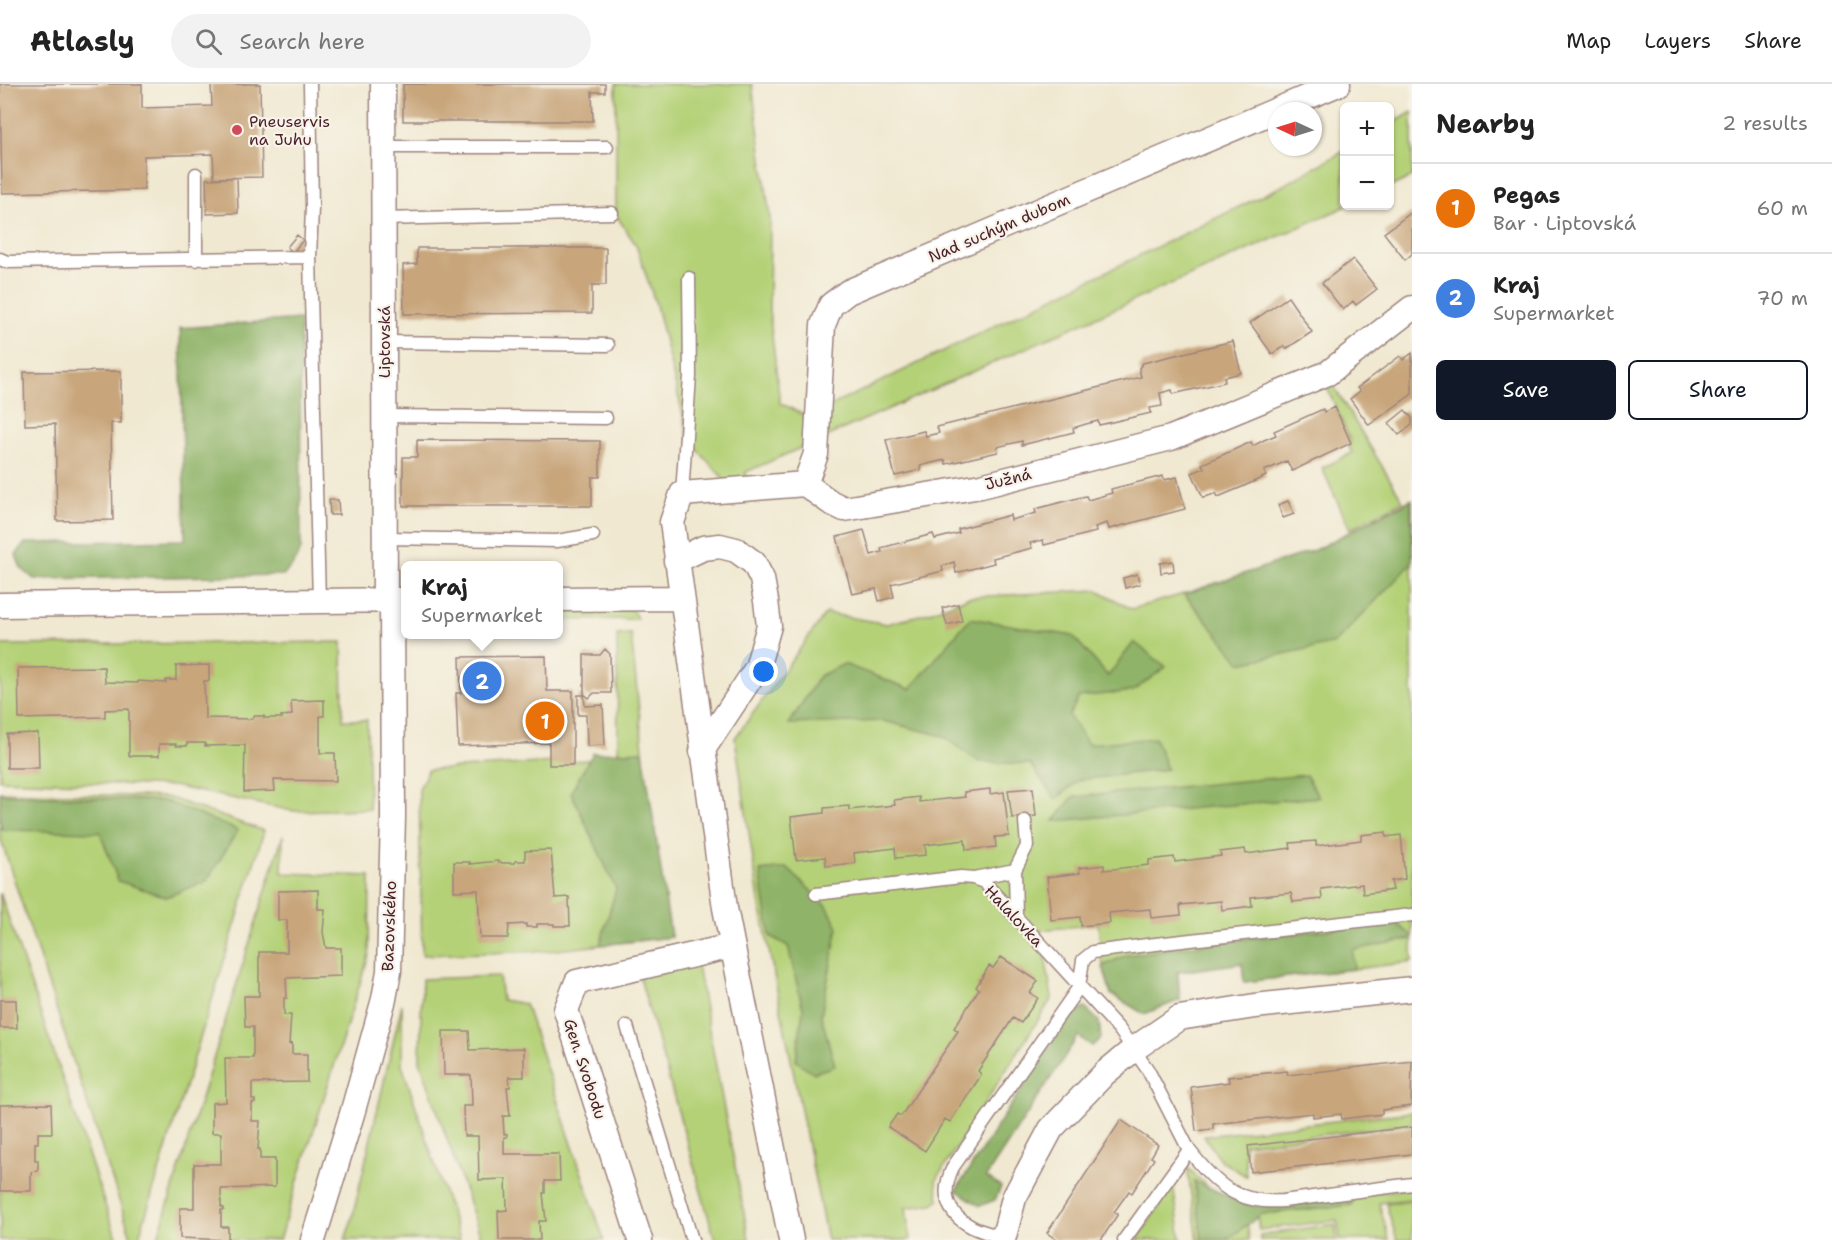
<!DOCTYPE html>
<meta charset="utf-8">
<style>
body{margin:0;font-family:"Shantell Sans",sans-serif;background:#f2f2f2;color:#222}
.controls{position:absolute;right:18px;top:18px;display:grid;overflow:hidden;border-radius:9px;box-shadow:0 2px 4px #0004}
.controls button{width:54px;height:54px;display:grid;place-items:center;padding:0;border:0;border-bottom:2px solid #e0e0e0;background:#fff;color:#222;font:30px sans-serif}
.compass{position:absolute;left:1268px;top:18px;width:54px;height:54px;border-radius:50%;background:#fff;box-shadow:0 2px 4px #0004;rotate:274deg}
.you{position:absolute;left:764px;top:588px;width:21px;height:21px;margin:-15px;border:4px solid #fff;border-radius:50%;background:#1a73e8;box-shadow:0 0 0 9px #1a73e833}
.badge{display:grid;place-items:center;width:39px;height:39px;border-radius:50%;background:#111827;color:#fff;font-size:20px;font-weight:700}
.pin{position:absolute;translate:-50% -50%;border:3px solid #fff;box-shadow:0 2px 6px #0006}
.popup{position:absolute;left:401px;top:477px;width:162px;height:78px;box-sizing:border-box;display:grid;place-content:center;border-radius:9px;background:#fff;filter:drop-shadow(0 2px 4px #0005);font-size:20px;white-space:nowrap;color:#767676}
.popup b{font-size:22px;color:#222}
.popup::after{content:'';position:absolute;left:50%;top:100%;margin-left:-12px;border:12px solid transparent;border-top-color:#fff}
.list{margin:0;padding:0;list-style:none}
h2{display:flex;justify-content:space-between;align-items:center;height:78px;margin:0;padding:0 24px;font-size:26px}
h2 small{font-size:20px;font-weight:400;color:#767676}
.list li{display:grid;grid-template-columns:39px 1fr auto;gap:18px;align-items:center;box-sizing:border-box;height:90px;padding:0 24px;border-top:2px solid #e0e0e0}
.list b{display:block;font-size:22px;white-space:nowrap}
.list p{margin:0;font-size:20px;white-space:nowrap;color:#767676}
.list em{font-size:20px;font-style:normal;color:#767676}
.actions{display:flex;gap:12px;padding:18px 24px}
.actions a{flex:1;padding:14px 0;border:2px solid #111827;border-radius:9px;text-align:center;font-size:21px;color:#111827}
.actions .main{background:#111827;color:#fff}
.icon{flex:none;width:33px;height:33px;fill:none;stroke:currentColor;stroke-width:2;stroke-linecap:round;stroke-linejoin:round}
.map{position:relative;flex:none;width:1412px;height:1156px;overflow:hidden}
header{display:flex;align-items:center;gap:36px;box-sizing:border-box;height:84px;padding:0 30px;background:#fff;border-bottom:2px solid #e0e0e0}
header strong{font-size:28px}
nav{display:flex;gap:33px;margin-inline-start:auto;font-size:21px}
.search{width:420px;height:54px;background:#f2f2f2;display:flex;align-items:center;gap:15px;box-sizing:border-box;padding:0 21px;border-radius:33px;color:#767676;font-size:22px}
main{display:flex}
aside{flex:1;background:#fff}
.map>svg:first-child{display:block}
.green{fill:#b4d177;stroke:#7f7851;stroke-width:1.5}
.forest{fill:#8fb368;stroke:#6c694a;stroke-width:1.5}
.building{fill:#c8a57a}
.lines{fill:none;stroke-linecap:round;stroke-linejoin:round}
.lane-casing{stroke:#9d847e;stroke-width:15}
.street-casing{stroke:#9d847e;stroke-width:27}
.lane{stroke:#fff;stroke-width:12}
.street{stroke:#fff;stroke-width:24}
.poi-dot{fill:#d1495b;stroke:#f7f3e8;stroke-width:2}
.labels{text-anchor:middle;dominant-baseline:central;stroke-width:4.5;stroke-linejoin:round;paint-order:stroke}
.poi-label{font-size:16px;fill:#4a1f2b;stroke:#f7f3e8;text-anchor:start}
.street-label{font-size:16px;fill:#4a1f2b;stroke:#f7f3e8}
</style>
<header>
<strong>Atlasly</strong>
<div class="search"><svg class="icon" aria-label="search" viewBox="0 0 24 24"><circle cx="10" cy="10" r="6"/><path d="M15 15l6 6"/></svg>Search here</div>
<nav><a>Map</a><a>Layers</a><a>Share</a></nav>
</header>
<main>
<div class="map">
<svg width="1412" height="1156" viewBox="0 0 1412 1156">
<rect width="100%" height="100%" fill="#f7f3e8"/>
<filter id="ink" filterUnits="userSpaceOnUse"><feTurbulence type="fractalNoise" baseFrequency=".0167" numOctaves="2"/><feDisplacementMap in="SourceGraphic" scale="12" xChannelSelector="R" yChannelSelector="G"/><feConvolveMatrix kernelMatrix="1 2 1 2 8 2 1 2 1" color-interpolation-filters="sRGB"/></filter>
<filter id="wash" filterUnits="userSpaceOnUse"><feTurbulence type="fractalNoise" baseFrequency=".008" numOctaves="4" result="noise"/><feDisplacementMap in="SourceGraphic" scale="24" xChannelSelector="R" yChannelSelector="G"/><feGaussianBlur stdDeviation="1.35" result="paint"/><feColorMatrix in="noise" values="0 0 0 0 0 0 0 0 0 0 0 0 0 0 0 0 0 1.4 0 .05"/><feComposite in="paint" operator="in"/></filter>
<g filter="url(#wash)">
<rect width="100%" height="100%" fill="#f0e8d0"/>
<!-- green -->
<path class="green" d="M616,0H752L770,134L769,226L780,319L808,333L1282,102L1344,67V122H1347L746,388L747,402L737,410L689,356L656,221L636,161L616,131Z
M1412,28V93L1390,103V41Z
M1331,298L1403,417L1350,445L1322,384L1352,369L1348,361L1351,358L1326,301Z
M1412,415V878L1244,898L1242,879L1178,888L1180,916L1144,930L1111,910L1103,882L1098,840L1041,846L1052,914L936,1096L939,1116L932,1120L906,1124L910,1156H827L759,816L735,654L826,529L887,540L927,529L969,513L1098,506L1131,525L1184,510L1315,466Z
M558,523L632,525L637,535L559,536Z
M631,550L649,722L671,853L548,867L422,871L419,705L428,686L618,674L617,551Z
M342,558L343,636H367L369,725L293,727L173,702L0,696V561Z
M0,708L167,713L264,747L138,1156H132L0,753Z
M283,751L282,789L370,792L369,871L279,1156H157Z
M0,809L117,1156H0Z
M696,877L749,1156H715L639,891Z
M499,892L502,916L525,920L604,1156H482L420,977L422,895Z
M402,920V981L460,1156H345L352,1135Z
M1412,1028V1040L1244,1060L1246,1092L1221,1077L1204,1052Z
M1187,1083L1208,1103L1246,1121L1249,1156H1198Z
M1173,1101L1181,1156H1137Z
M1412,1104V1115L1379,1119L1389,1156H1340L1337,1136L1259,1146L1256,1122L1267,1123Z
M1412,1117V1156H1397L1386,1120Z
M1335,1140L1337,1156H1260V1151Z"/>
<!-- forest -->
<path class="forest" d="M300,235L301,465L293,481L283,491L34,495L21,484L16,471L25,459L185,456L180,244Z
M1411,416L1412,479L1335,559L1241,579L1184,510L1315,466Z
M970,534L1073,552L1108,592L1134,558L1166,583L1133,607L1079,613L1069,632L1088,660L1155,654L1167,685L1079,696L1056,715L1030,680L979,678L943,652L883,637L789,640L819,592L844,580L910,605Z
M643,667L671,853L600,861L616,805L571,708L593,669Z
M1306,691L1319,713L1054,737L1073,713Z
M0,710L165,717L238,746L207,797L166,813L118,797L100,748L2,746L0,739Z
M787,784L827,822L838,843L821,931L835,982L814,989L796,977L803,925L788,862L770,852L760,787Z
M1395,838L1412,852V855L1353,866L1354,885L1244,898L1242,879L1177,888L1180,916L1144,930L1111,910L1103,882L1127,871L1227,857Z
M1085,924L1099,937L1101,955L1092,962L1078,952L986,1093L1001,1103L995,1116L980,1122L956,1106L1068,933Z
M1194,1097L1246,1121L1267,1123L1353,1113L1352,1121L1262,1130L1226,1156H1202Z"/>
<g id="blocks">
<!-- building -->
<path class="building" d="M0,0H142V24L212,22L211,0H260L262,93L214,94L213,70L144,72V106L2,109Z
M403,0H605V8H592L593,37H403Z
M237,94L238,129L207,130L206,95Z
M1412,128V170L1405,176L1384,149Z
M297,151L303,156L293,168L287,163Z
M417,164H606V201H592V229L404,230L403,181L417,180Z
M1353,175L1377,205L1356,221L1353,217L1343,226L1322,199Z
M1288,213L1312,248L1286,265L1284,262L1272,270L1250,239Z
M1233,257L1241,289L1224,293L1225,298L1173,310L1172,306L1160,309L1162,322L1150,324L1151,329L1099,341L1098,337L1086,340L1073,344L1074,348L1022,361V357L997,363L998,368L946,380L945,376L932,379L920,382L921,386L895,392L886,356L924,347L926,352L939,349L937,343L1141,293L1139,284L1143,279Z
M1412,269V310L1369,341L1350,315L1360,307L1357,304L1400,272L1403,276Z
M121,287V339H111L113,436L57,437L55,340L25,341L24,288Z
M1335,323L1351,359L1292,387L1287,377L1264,387L1266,392L1242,403L1218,413L1216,409L1203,414L1192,389L1204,384L1202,380L1251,358L1253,362L1264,356L1276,351L1274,347L1323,325L1324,328Z
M1405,326L1412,334V341L1399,351L1389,339Z
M417,356L600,357V393H592V422H403V373H417Z
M1163,392L1164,396L1177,393L1185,425L1109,445L1107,439L1095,443L1096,448L1044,461L1043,456L1030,459L1032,464L993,474L994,479L956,489L954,478L942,482L943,487L891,500L894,513L879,517L876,505L852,510L837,453L864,446L871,471L882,468L881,464L933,450L935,455L959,449L958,445L1010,431L1011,436L1036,429L1035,425L1086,412L1088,416L1112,409L1111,405Z
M329,416H338L339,431H330Z
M1288,417L1294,430L1283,434L1278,421Z
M1173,477L1174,487L1161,489L1160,479Z
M1137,490L1140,500L1125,504L1123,494Z
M958,520L962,537L947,541L942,524Z
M605,565L610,570L611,609H594L589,614L584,610V571H600Z
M546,572L547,607H573V681H549V659L458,662L456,609H461L460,573Z
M209,581V597H204L205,634L253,635V632H264V634H282L281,632L292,631L291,617L324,616V632H320V669H335L336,697L274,696L275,707L244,708L245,661L205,662V659H187V662H176V660H159V672H129V625L105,626V633L19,635L18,584L104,583L105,598L138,599V597L166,599V596H176V582Z
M578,611H584L585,622L603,621L605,661L587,662L586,631H578Z
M38,649L39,684H7V650Z
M1033,704L1036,732L1012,734L1008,706Z
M990,705V710L1004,708L1009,752L995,753L996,763L966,766L965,756L925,761L926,771L896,774L895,764L854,769L855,779L826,782L825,773L796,776L791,733L824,729V724L849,722V726L895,721L894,716L919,713V718L965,713L964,708Z
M1386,748V753L1401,751L1405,795L1391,797L1393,806L1363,810L1362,800L1321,805L1322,815L1293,818L1291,809L1251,813L1252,822L1222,826L1221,817L1180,821L1181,831L1151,834L1150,825L1109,829L1110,839L1081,842L1080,833L1051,836L1047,793L1080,789L1079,784L1104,781V786L1149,781V776L1174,773L1175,778L1221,772L1220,768L1245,765L1246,770L1291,764L1290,759L1316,757V762L1361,756V751Z
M551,766L555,814L569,813L570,842H554V840H537V843H526V840L509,841L508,854H480L478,806L454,807V778H470L469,780L498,777V779H515V777H525V767Z
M318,806V825H325L323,848L326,864H341V892L286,894L287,914H284V931H291L289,960L292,959V970H307V998L252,999V1016H255V1019H252V1037H260L258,1065H260V1075H275V1103L221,1105V1123L224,1124V1126H221V1143H228V1154L226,1156L180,1154V1124H194V1080H221V1049H212V1019L226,1018L225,974H253V943H245L244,912H259V868H287V836H278V807Z
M1001,873L1038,897L1030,909L1038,914L1021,939L1013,934L978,987L981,990L978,996L950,1038L945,1035L925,1067L888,1043L897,1030L901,1032L958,947L954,944L979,905L976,903L989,882L993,884Z
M0,916H16L17,944H0Z
M443,947H469L470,966H471L524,964V993H509L510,1003H507L510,1032H503L504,1050H507V1053H504V1070H559L560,1097H545V1109H543L546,1137H539L540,1156H499L498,1127L507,1126L506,1095L479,1096L478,1052H464L463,1022H472L471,991H444Z
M1412,977L1411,1022L1382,1026V1030L1342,1035L1341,1030L1313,1033V1029L1213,1040V1045L1196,1047L1191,1003L1229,998L1228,993L1287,987L1288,991Z
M51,1020L52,1049H38V1059H35V1076H38V1087L31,1088V1107H0V1021Z
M1121,1036L1158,1061L1151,1073L1154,1075L1132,1109L1129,1107L1114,1128L1118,1130L1101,1156H1057L1047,1149Z
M1412,1043V1070L1251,1088L1248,1062Z"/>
</g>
</g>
<g filter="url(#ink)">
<use href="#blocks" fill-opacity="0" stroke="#9d847e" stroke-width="1.5"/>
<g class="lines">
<!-- lane casing -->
<g class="lane-casing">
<path id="lane" d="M310,0L312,124L310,173L319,517
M383,63H607
M196,90V176
M383,135L612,129
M0,175L7,178L310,173
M384,258L608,261
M384,332L606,334
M682,410L690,292L689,194
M384,454L557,457L593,451
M1015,786L1016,832
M974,794L1015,786L1027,762L1025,737
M816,810L961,793L973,794L984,798L1119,945L1148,986L1189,1066C1216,1101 1237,1120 1283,1117L1412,1100
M627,942L692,1156
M1003,1154C993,1150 982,1148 972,1143C945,1129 941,1108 953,1083L1079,903L1083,876L1093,868L1147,861L1412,831
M1124,1156L1189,1066"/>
</g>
<!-- street casing -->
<g class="street-casing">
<path id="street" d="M383,0L385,516
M805,400L816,370L823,241L831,221L848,208L1338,0
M676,477L703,464L720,462L736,466L754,479L762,495L766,517L769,542L757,584L702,667
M558,515L682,514
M0,521L400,516
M313,1156L352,1030L384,915L389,887L393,733L392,516
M640,1156L566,926L577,898L732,862
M791,1156L725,824L672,438L682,410L805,400L830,418L844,425L981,402L1171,354L1328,289L1412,224
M1003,1156L1014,1114L1051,1045L1105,989L1134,965L1179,934L1255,922L1412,905"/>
</g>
<!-- lane -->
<use href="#lane" class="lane"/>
<!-- street -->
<use href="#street" class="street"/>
</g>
</g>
<!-- markers -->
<circle class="poi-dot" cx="237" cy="46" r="6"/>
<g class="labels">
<!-- poi labels -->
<g class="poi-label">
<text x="249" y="37">Pneuservis<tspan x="249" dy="18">na Juhu</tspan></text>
</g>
<!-- street labels -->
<g class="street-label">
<text transform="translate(999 144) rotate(-23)">Nad suchým dubom</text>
<text transform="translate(384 258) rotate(-90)">Liptovská</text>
<text transform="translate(1008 395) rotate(-14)">Južná</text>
<text transform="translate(1014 832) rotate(47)">Halalovka</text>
<text transform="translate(389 842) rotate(-88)">Bazovského</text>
<text transform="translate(585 985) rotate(72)">Gen. Svobodu</text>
</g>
</g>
</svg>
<div class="controls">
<button>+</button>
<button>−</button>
</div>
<svg class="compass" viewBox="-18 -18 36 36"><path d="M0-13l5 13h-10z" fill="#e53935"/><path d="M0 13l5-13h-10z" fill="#767676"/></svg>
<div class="you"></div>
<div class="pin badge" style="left:545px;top:637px;background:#e8710a">1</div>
<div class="pin badge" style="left:482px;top:597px;background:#3f7fe0">2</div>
<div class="popup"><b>Kraj</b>Supermarket</div>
</div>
<aside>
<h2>Nearby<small>2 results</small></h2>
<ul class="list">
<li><span class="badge" style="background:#e8710a">1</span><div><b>Pegas</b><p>Bar · Liptovská</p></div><em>60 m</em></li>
<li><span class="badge" style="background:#3f7fe0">2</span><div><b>Kraj</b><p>Supermarket</p></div><em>70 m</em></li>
</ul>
<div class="actions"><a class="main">Save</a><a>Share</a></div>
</aside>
</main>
